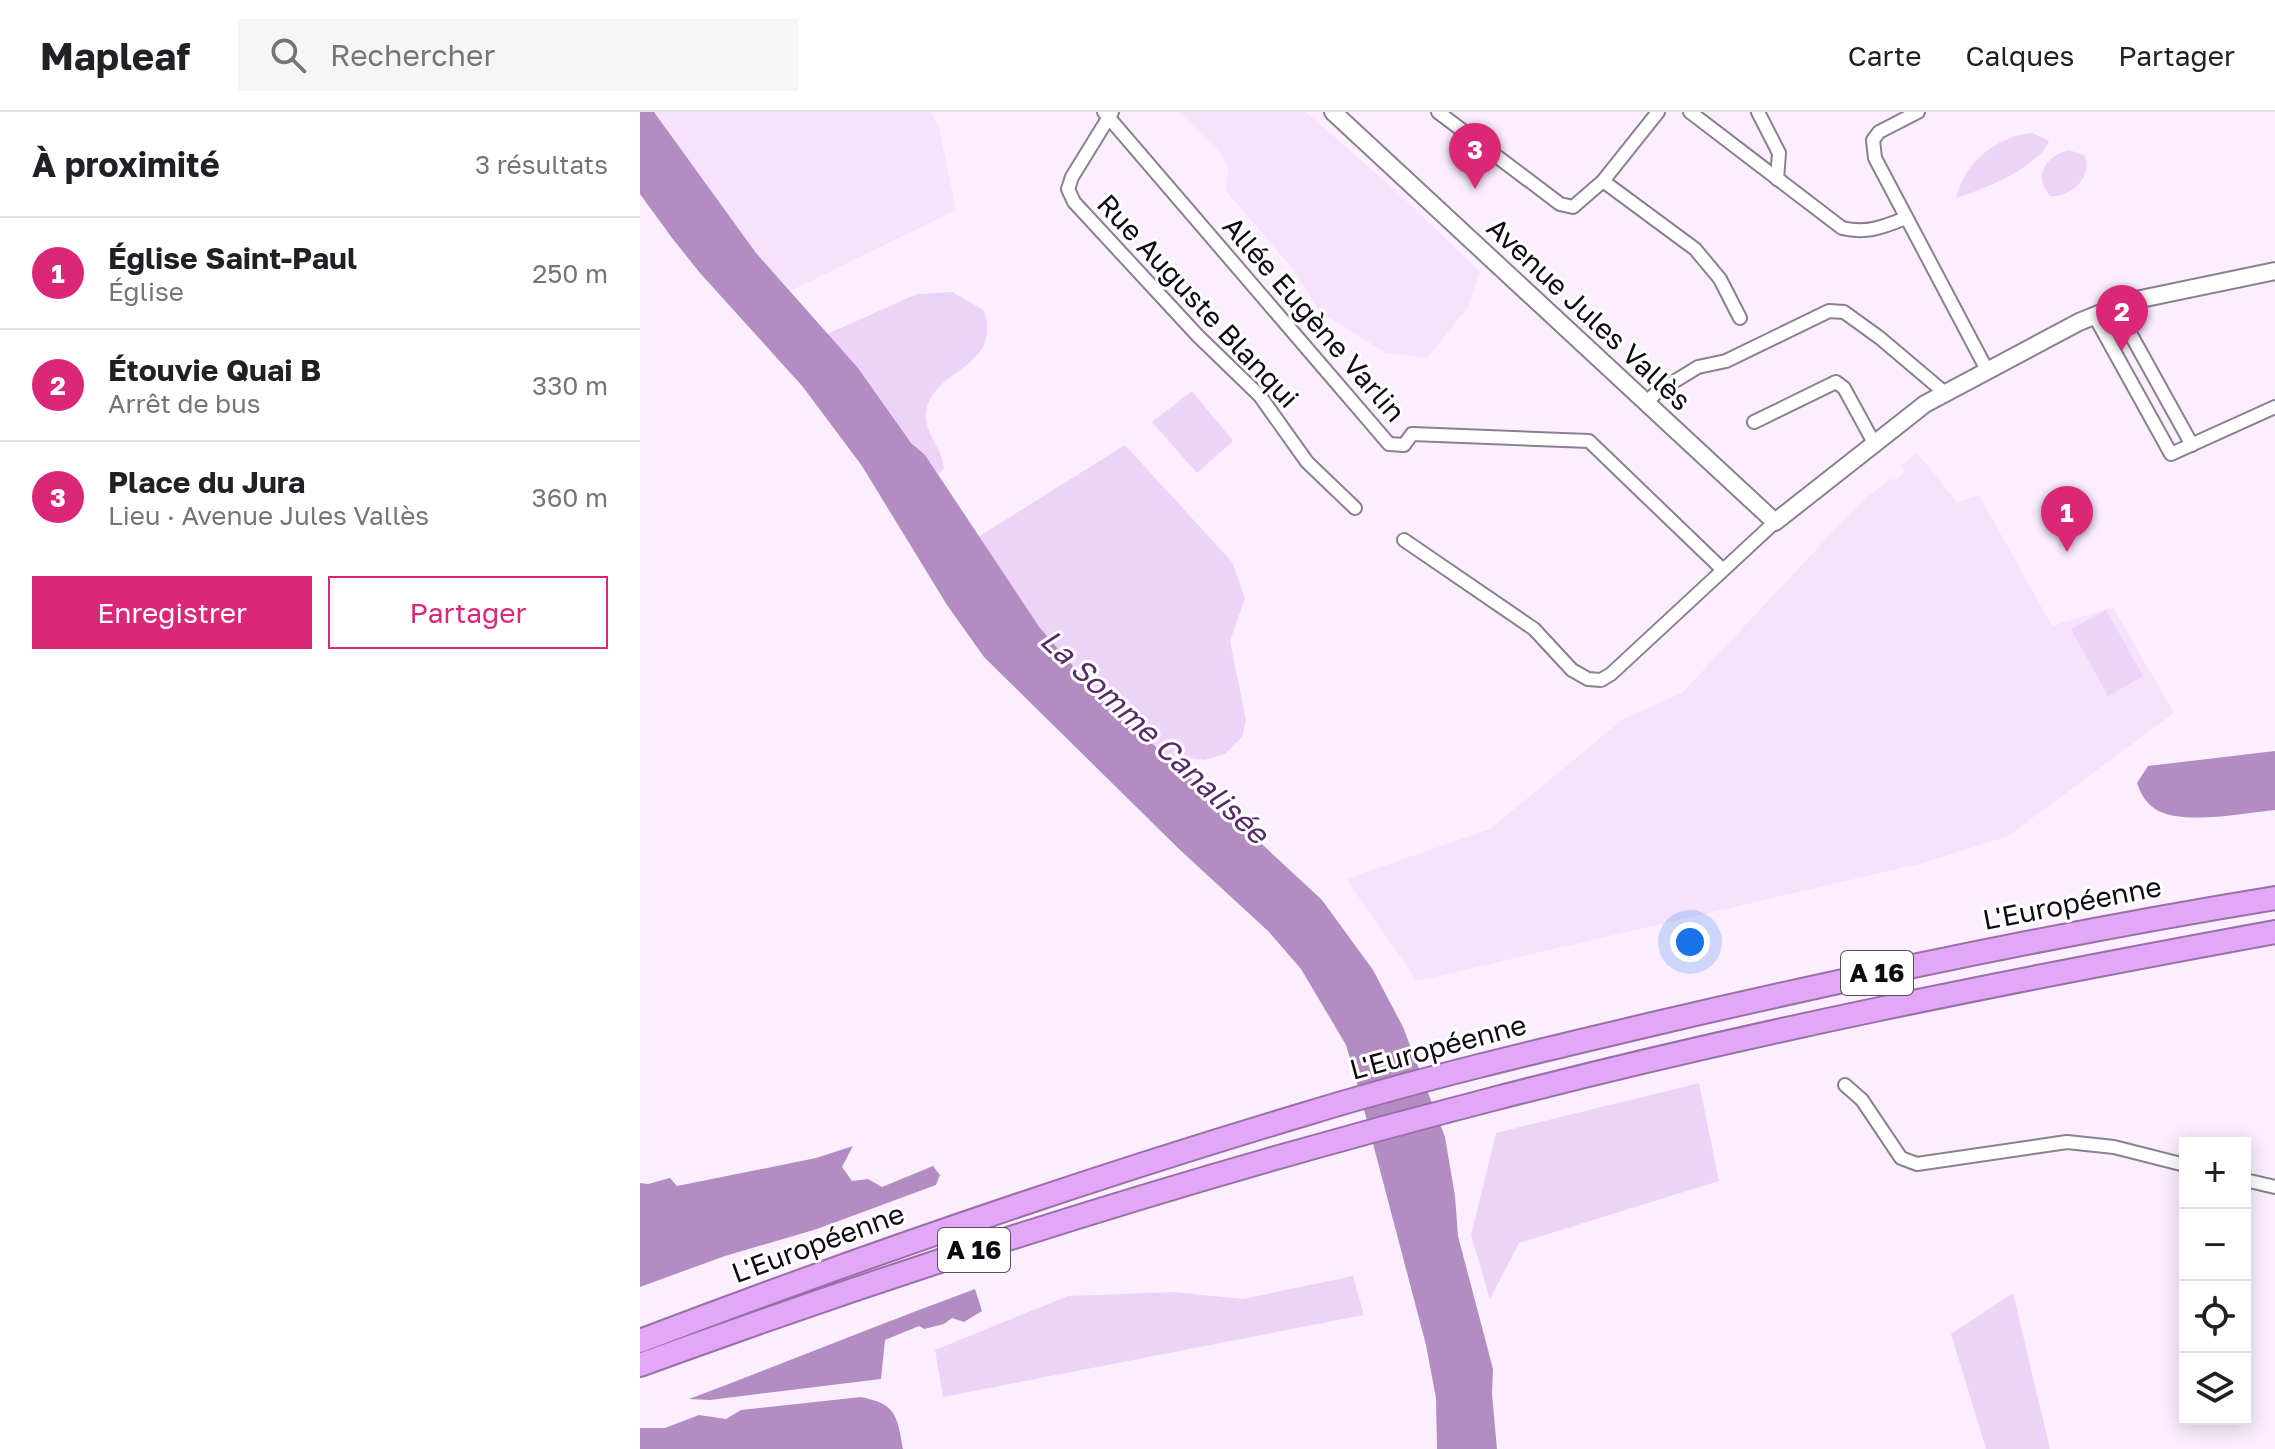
<!DOCTYPE html>
<html lang="fr">
<head>
<meta charset="utf-8">
<style>
	body { margin:0; font-family:"Golos Text",sans-serif; background:#f6f6f6; color:#202124 }
	.controls { position:absolute; right:24px; bottom:24px; display:grid; overflow:hidden; border-radius:0px; box-shadow:0 4px 20px #0003 }
	.controls button { width:72px; height:72px; display:grid; place-items:center; padding:0; border:0; border-bottom:2px solid #e0e0e0; background:#fff; color:#202124; font:40px sans-serif }
	.you { position:absolute; left:1050px; top:830px; width:28px; height:28px; margin:-20px; border:6px solid #fff; border-radius:50%; background:#1a73e8; box-shadow:0 0 0 12px #1a73e833 }
	.badge { display:grid; place-items:center; width:52px; height:52px; border-radius:50%; background:#db2777; color:#fff; font-size:26px; font-weight:700 }
	.pin { position:absolute; translate:-50% -66px; filter:drop-shadow(0 2px 4px #0008) }
	.pin::after { content:''; position:absolute; top:42px; width:28px; height:24px; background:inherit; clip-path:polygon(0 0,100% 0,50% 100%) }
	.list { margin:0; padding:0; list-style:none }
	h2 { display:flex; justify-content:space-between; align-items:center; height:104px; margin:0; padding:0 32px; font-size:34px }
	h2 small { font-size:26px; font-weight:400; color:#757577 }
	.list li { display:grid; grid-template-columns:52px 1fr auto; gap:24px; align-items:center; box-sizing:border-box; height:112px; padding:0 32px; border-top:2px solid #e0e0e0 }
	.list b { display:block; font-size:30px; white-space:nowrap }
	.list p { margin:0; font-size:26px; white-space:nowrap; color:#757577 }
	.list em { font-size:26px; font-style:normal; color:#757577 }
	.actions { display:flex; gap:16px; padding:24px 32px }
	.actions a { flex:1; padding:18px 0; border:2px solid #db2777; border-radius:0px; text-align:center; font-size:28px; color:#db2777 }
	.actions .main { background:#db2777; color:#fff }
	.icon { flex:none; width:44px; height:44px; fill:none; stroke:currentColor; stroke-width:2; stroke-linecap:round; stroke-linejoin:round }
	.map { position:relative; flex:none; width:1635px; height:1337px; overflow:hidden }
	header { display:flex; align-items:center; gap:48px; box-sizing:border-box; height:112px; padding:0 40px; background:#fff; border-bottom:2px solid #e0e0e0 }
	header strong { font-size:38px }
	nav { display:flex; gap:44px; margin-inline-start:auto; font-size:28px }
	.search { width:560px; height:72px; background:#f6f6f6; display:flex; align-items:center; gap:20px; box-sizing:border-box; padding:0 28px; border-radius:0px; color:#757577; font-size:30px }
	main { display:flex }
	aside { flex:1; background:#fff }
	.map>svg:first-child { display:block }
</style>
</head>
<body>
<header>
<strong>Mapleaf</strong>
<div class="search"><svg class="icon" aria-label="search" viewBox="0 0 24 24"><circle cx="10" cy="10" r="6"/><path d="M15 15l6 6"/></svg>Rechercher</div>
<nav><a>Carte</a><a>Calques</a><a>Partager</a></nav>
</header>
<main>
<aside>
<h2>À proximité<small>3 résultats</small></h2>
<ul class="list">
<li><span class="badge">1</span><div><b>Église Saint-Paul</b><p>Église</p></div><em>250 m</em></li>
<li><span class="badge">2</span><div><b>Étouvie Quai B</b><p>Arrêt de bus</p></div><em>330 m</em></li>
<li><span class="badge">3</span><div><b>Place du Jura</b><p>Lieu · Avenue Jules Vallès</p></div><em>360 m</em></li>
</ul>
<div class="actions"><a class="main">Enregistrer</a><a>Partager</a></div>
</aside>
<div class="map">
<svg width="1635" height="1337" viewBox="0 0 1635 1337">
	<rect width="100%" height="100%" fill="#fbefff"/>
	<g fill="#f5e2fc">
		<path d="M 15,0 L 291,0 L 299,16 L 316,98 L 150,179 L 115,141 Z"/>
		<path d="M 541,0 L 666,0 L 757,80 L 840,160 L 828,195 L 787,246 L 746,241 L 680,200 L 653,157 L 586,79 L 588,56 L 579,38 Z"/>
		<path d="M 1277,341 L 1317,390 L 1339,383 L 1412,514 L 1473,495 L 1534,601 L 1368,724 L 1283,751 L 777,869 L 706,767 L 850,717 L 983,607 L 1042,581 L 1184,429 L 1226,386 L 1251,366 L 1254,369 L 1265,360 L 1261,354 Z"/>
	</g>
	<g fill="#eed3f8">
		<path d="M 1393,21 L 1409,29 C 1399,55 1342,78 1316,86 C 1325,50 1356,24 1393,21 Z"/>
		<path d="M 1429,38 L 1444,43 C 1455,64 1430,86 1410,84 C 1392,63 1406,44 1429,38 Z"/>
		<path d="M 312,180 L 344,198 C 361,255 304,253 288,292 C 278,316 303,334 304,357 L 298,362 C 289,349 278,340 269,328 C 241,292 217,256 187,222 L 277,182 Z"/>
		<path d="M 552,279 L 593,329 L 557,361 L 512,310 Z"/>
		<path d="M 485,333 L 592,450 L 605,486 L 590,529 L 606,608 L 602,625 L 585,642 L 564,648 L 526,643 L 474,601 L 400,516 L 338,425 Z"/>
		<path d="M 1466,498 L 1503,564 L 1468,584 L 1431,517 Z"/>
		<path d="M 1059,971 L 1079,1069 L 879,1131 L 850,1187 L 831,1123 L 856,1021 Z"/>
		<path d="M 713,1164 L 724,1203 L 303,1285 L 295,1238 L 428,1184 L 533,1180 L 603,1187 Z"/>
		<path d="M 1373,1181 L 1410,1337 L 1346,1337 L 1311,1222 Z"/>
	</g>
	<g fill="#b38dc1">
		<path d="M 0,0 L 14,0 L 116,141 L 218,256 L 271,331 L 285,343 L 400,516 L 474,601 L 526,643 L 682,788 L 733,858 L 763,915 L 805,1025 L 815,1084 L 818,1124 L 853,1257 L 852,1282 L 857,1337 L 797,1337 L 796,1286 L 786,1233 L 716,967 L 706,933 L 661,857 L 628,819 L 539,737 L 344,545 L 307,493 L 222,354 L 163,275 L 60,161 L 32,126 L 0,82 Z"/>
		<path d="M 1635,639 L 1635,698 C 1604,701 1541,714 1515,697 C 1505,690 1501,682 1497,671 L 1508,654 Z"/>
		<path d="M 213,1034 L 202,1055 L 212,1069 L 228,1067 L 242,1075 L 293,1054 L 300,1063 L 296,1073 L 177,1117 L 85,1144 L 0,1175 L 0,1071 L 8,1072 L 30,1066 L 37,1074 L 176,1046 Z"/>
		<path d="M 335,1177 L 342,1199 L 324,1210 L 312,1206 L 304,1212 L 284,1217 L 279,1214 L 245,1228 L 241,1267 L 70,1288 L 49,1287 C 145,1251 239,1212 335,1177 Z"/>
		<path d="M 221,1285 C 257,1292 257,1304 263,1337 L 0,1337 L 0,1316 L 25,1316 L 59,1303 L 86,1307 L 101,1298 Z"/>
	</g>
	<g fill="none" stroke-linecap="round" stroke-linejoin="round">
		<g stroke="#8b7f90" stroke-width="16">
			<g id="street">
				<path d="M 464,0 L 749,332 L 764,333 L 772,322 L 949,329 L 1082,457"/>
				<path d="M 472,0 L 432,65 L 428,77 L 434,90 L 558,224 L 620,284 L 667,350 L 715,396"/>
				<path d="M 798,0 L 920,92 L 933,95 L 963,69 L 1018,0"/>
				<path d="M 1050,0 L 1202,116 C 1227,122 1243,115 1266,106"/>
				<path d="M 1118,0 L 1139,41 L 1137,67"/>
				<path d="M 1278,0 L 1239,20 L 1233,28 L 1235,46 L 1347,258"/>
				<path d="M 963,69 L 1055,137 L 1080,167 L 1100,206"/>
				<path d="M 1475,194 L 1552,333"/>
				<path d="M 1454,203 L 1531,342 L 1635,295"/>
				<path d="M 1006,291 L 1017,280 L 1058,255 L 1086,249 L 1189,199 L 1204,200 L 1240,226 L 1305,281"/>
				<path d="M 1114,310 L 1196,270 L 1204,276 L 1234,331"/>
				<path d="M 764,428 L 894,517 L 932,558 L 948,567 L 961,568 L 971,562 L 1135,410"/>
				<path d="M 1205,973 L 1222,988 L 1261,1046 L 1277,1052 L 1427,1030 L 1474,1035 L 1545,1053"/>
				<path d="M 1605,1068 L 1635,1075"/>
			</g>
		</g>
		<g stroke="#8b7f90" stroke-width="20">
			<path id="secondary" d="M 693,0 L 1135,410 L 1285,292 L 1439,210 L 1491,189 L 1635,159"/>
		</g>
		<g stroke="#9870a6" stroke-width="26">
			<g id="highway">
				<path d="M 0,1229 C 218,1146 438,1070 662,1003 C 779,967 898,939 1017,911 C 1222,863 1427,820 1635,786"/>
				<path d="M 0,1253 C 279,1151 565,1061 853,987 C 1111,920 1373,868 1635,820"/>
			</g>
		</g>
		<use href="#street" stroke="#fff" stroke-width="12"/>
		<use href="#secondary" stroke="#fff" stroke-width="16"/>
		<use href="#highway" stroke="#e2a7f7" stroke-width="22"/>
	</g>
	<g text-anchor="middle" stroke-width="6" stroke-linejoin="round" paint-order="stroke">
		<g fill="#fff" stroke="#575458" stroke-width="2">
			<rect x="1201" y="839" width="72" height="44" rx="6"/>
			<rect x="298" y="1116" width="72" height="44" rx="6"/>
		</g>
		<g font-size="26" font-weight="bold" fill="#0f0a11">
			<text x="1237" y="870">A 16</text>
			<text x="334" y="1147">A 16</text>
		</g>
		<g font-size="28" fill="#0f0a11" stroke="#fff">
			<text transform="translate(558 189) rotate(47)" y="10">Rue Auguste Blanqui</text>
			<text transform="translate(949 202) rotate(43)" y="10">Avenue Jules Vallès</text>
			<text transform="translate(674 207) rotate(49)" y="10">Allée Eugène Varlin</text>
			<text transform="translate(1432 791) rotate(-11)" y="10">L'Européenne</text>
			<text transform="translate(798 935) rotate(-15)" y="10">L'Européenne</text>
			<text transform="translate(178 1131) rotate(-20)" y="10">L'Européenne</text>
		</g>
		<g font-size="30" font-style="italic" fill="#592a69" stroke="#fff">
			<text transform="translate(514 625) rotate(43)" y="10">La Somme Canalisée</text>
		</g>
	</g>
</svg>
<div class="controls">
<button>+</button>
<button>−</button>
<button><svg class="icon" aria-label="locate" viewBox="0 0 24 24"><circle cx="12" cy="12" r="6"/><path d="M12 2v4M12 18v4M2 12h4M18 12h4"/></svg></button>
<button><svg class="icon" aria-label="layers" viewBox="0 0 24 24"><path d="M12 4l9 5-9 5-9-5zM3 14l9 5 9-5"/></svg></button>
</div>
<div class="you"></div>
<div class="pin badge" style="left:1427px;top:440px">1</div>
<div class="pin badge" style="left:1482px;top:239px">2</div>
<div class="pin badge" style="left:835px;top:77px">3</div>
</div>
</main>
</body>
</html>
